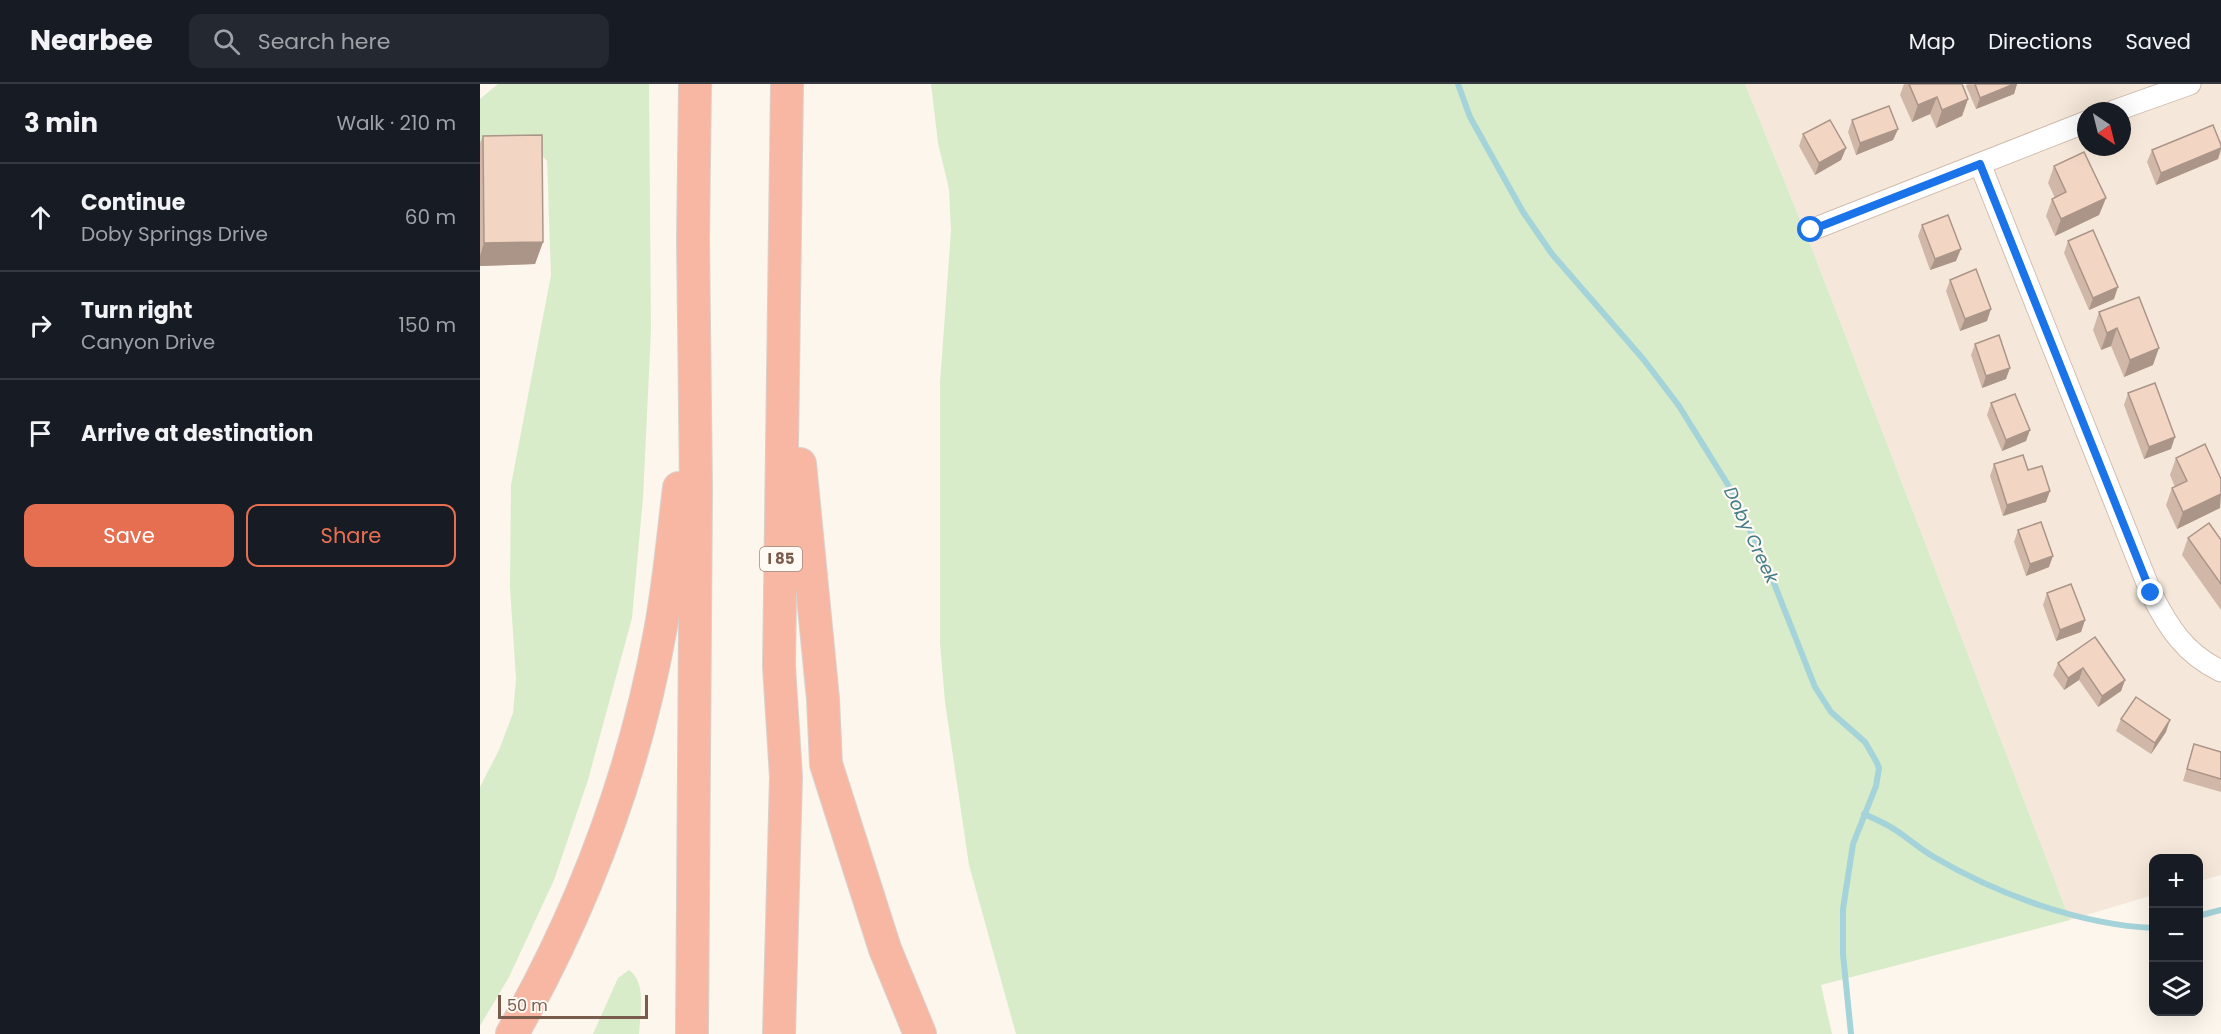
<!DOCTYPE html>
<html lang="en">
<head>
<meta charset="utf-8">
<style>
	body { margin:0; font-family:Poppins,sans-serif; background:#242831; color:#f1f3f6 }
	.controls { position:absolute; right:18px; bottom:18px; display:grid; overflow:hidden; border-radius:12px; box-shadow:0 6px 24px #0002 }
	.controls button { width:54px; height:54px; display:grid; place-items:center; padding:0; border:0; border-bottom:2px solid #363941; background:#171b24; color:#f1f3f6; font:30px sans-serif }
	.compass { position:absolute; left:1597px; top:18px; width:54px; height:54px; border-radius:50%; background:#171b24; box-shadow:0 6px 24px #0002; rotate:145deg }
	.scale { position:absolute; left:18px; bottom:15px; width:150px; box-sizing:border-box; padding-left:6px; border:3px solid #7a5c4d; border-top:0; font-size:16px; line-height:21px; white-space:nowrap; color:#7a5c4d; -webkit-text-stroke:4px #fffaf3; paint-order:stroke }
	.stop { position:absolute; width:18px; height:18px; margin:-14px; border:4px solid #1a73e8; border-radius:50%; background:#fff }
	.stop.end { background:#1a73e8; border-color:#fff; box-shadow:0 2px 6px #0008 }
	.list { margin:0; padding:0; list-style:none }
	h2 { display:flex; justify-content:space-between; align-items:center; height:78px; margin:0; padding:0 24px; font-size:26px }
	h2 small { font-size:20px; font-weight:400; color:#9ea1a6 }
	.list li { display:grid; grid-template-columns:39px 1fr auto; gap:18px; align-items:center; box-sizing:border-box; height:108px; padding:0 24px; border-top:2px solid #363941 }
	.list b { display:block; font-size:22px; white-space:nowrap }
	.list p { margin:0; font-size:20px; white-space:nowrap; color:#9ea1a6 }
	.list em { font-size:20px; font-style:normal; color:#9ea1a6 }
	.actions { display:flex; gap:12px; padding:18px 24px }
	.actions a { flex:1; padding:14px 0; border:2px solid #e76f51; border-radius:12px; text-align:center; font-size:21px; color:#e76f51 }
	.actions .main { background:#e76f51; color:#fff }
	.icon { flex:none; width:33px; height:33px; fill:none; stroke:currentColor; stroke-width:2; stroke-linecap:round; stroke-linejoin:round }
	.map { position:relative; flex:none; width:1741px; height:950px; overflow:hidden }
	header { display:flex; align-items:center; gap:36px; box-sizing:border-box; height:84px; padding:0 30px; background:#171b24; border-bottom:2px solid #363941 }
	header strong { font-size:28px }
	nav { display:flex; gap:33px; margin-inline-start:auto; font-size:21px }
	.search { width:420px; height:54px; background:#242831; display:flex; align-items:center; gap:15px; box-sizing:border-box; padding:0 21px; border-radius:12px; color:#9ea1a6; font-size:22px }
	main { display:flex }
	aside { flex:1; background:#171b24 }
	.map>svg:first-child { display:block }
</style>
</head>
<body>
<header>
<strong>Nearbee</strong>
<div class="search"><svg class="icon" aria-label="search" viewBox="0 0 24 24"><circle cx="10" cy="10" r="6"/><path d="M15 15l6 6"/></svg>Search here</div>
<nav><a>Map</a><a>Directions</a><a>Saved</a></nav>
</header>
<main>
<aside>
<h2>3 min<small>Walk · 210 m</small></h2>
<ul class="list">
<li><svg class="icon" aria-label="ahead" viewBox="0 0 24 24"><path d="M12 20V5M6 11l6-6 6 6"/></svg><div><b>Continue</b><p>Doby Springs Drive</p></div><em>60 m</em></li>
<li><svg class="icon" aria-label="right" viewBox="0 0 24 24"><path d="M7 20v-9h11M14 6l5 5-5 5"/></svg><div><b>Turn right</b><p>Canyon Drive</p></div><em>150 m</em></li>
<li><svg class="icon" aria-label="arrive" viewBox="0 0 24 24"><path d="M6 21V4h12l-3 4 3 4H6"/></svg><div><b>Arrive at destination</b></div></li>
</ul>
<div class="actions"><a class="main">Save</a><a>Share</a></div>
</aside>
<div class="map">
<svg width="1741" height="950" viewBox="0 0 1741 950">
	<rect width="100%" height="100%" fill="#fdf6ec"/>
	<path fill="#f5e8da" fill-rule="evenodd" d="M 1265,0 L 1741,0 L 1741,791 L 1719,797 L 1718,774 L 1674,774 L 1673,811 L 1590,836 L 1336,175 ZM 1606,27 L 1642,27 L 1642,63 L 1606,63 Z"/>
	<g fill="#d8ecc9">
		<path d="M 18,0 L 169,0 L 171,246 L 163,414 L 152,534 L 108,696 L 74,796 L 29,893 L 0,942 L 0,703 L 19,666 L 33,629 L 36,595 L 30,503 L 31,401 L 71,191 L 67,77 C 53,57 21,72 0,67 L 0,15 Z"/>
		<path d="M 451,0 L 1265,0 L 1336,175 L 1590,836 L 1341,901 L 1352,950 L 536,950 L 489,781 L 465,618 L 460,559 L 460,299 L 471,147 L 469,105 L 458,59 Z"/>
		<path d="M 149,886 C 167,899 160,929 159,950 L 113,950 L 138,894 Z"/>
	</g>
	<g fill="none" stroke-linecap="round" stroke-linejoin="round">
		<g stroke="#a5d3da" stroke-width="6">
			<path d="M 978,0 L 990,33 L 1043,128 L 1072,170 L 1164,276 L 1199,322 L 1250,404 L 1288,484 L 1335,603 L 1351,628 L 1385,658 L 1396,677 L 1399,684 L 1396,702 L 1373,760 L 1363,825 L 1363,870 L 1371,950"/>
			<path d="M 1384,730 C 1395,735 1407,740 1417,747 C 1429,755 1441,766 1454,773 C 1517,810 1600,841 1674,844"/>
			<path d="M 1718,832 L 1741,826"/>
		</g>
		<g stroke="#d1beb0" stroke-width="23">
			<g id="minor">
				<path d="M 1634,27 L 1710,0"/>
				<path d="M 1500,80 L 1671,509 C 1688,543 1705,570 1741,587"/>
				<path d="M 1331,146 L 1606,38"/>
			</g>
		</g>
		<g stroke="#dad1cd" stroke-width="34">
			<g id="highway">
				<path d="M 320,380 L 343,615 L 346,680 L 405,865 L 440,950"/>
				<path d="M 32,950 C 103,825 154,690 180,548 C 189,500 193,452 199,404"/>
				<path d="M 212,950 L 216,405 L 213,156 L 215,0"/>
				<path d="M 299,950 L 306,693 L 299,582 L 307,0"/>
			</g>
		</g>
		<use href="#minor" stroke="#fff" stroke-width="21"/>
		<use href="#highway" stroke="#f7b7a3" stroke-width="32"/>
	</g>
	<g fill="#d1b7a8">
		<path d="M 1424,0 L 1482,0 L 1488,15 L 1482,32 L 1456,44 L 1450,30 L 1432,38 L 1420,11 Z"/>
		<path d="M 1487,0 L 1537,0 L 1534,10 L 1496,25 L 1486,2 Z"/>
		<path d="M 1372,36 L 1418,45 L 1413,56 L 1376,71 L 1368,48 Z"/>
		<path d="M 1323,50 L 1366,64 L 1361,76 L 1335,91 L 1319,62 Z"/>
		<path d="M 3,52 L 63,158 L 55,180 L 0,182 L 0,59 Z"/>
		<path d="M 1741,61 L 1741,67 L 1738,75 L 1676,101 L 1667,78 L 1672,66 Z"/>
		<path d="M 1574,82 L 1626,114 L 1619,131 L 1575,152 L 1566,132 L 1572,115 L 1575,114 L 1568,99 Z"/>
		<path d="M 1442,141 L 1476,177 L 1450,186 L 1438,152 Z"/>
		<path d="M 1588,157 L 1634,215 L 1609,226 L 1584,169 Z"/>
		<path d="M 1470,196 L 1507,237 L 1480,247 L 1466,207 Z"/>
		<path d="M 1659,213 L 1673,281 L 1644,293 L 1631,262 L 1621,266 L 1613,246 L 1619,228 Z"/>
		<path d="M 1495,260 L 1526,295 L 1502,304 L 1491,271 Z"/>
		<path d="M 1648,309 L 1691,365 L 1664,375 L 1644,321 Z"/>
		<path d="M 1511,319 L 1546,357 L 1522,367 L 1507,331 Z"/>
		<path d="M 1696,374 L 1741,395 L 1740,424 L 1697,445 L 1686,421 L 1692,404 L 1695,403 L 1690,391 Z"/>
		<path d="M 1514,380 L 1548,386 L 1566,418 L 1523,432 L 1510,392 Z"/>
		<path d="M 1538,446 L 1569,483 L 1546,492 L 1534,458 Z"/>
		<path d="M 1708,454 L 1741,456 L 1741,526 L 1702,471 Z"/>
		<path d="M 1567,509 L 1605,536 L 1601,548 L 1576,557 L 1563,521 Z"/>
		<path d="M 1615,553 L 1645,596 L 1641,607 L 1618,623 L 1599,596 L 1584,606 L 1573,591 L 1578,579 Z"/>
		<path d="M 1641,635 L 1686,648 L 1671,670 L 1636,647 Z"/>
		<path d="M 1714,660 L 1741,668 L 1741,708 L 1703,697 Z"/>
	</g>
	<g fill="#aa9588">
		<path d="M 1534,0 L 1537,0 L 1534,10 L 1496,25 L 1500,14 Z"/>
		<path d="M 1457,13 L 1450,30 L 1432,38 L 1438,21 Z"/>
		<path d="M 1488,15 L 1482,32 L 1456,44 L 1462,26 Z"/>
		<path d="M 1418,45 L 1413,56 L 1376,71 L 1380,59 Z"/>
		<path d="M 1366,64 L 1361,76 L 1335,91 L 1339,79 Z"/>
		<path d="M 1741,64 L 1738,75 L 1676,101 L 1681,89 Z"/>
		<path d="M 1626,114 L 1619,131 L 1575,152 L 1581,135 Z"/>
		<path d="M 63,158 L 55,180 L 0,182 L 0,172 L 4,159 Z"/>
		<path d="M 1481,165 L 1476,177 L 1450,186 L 1455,175 Z"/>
		<path d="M 1638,203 L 1634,215 L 1609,226 L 1613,214 Z"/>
		<path d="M 1511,225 L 1507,237 L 1480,247 L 1485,235 Z"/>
		<path d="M 1637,244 L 1631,262 L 1621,266 L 1627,249 Z"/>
		<path d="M 1679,264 L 1673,281 L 1644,293 L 1650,276 Z"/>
		<path d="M 1530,284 L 1526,295 L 1502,304 L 1506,292 Z"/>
		<path d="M 1550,346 L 1546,357 L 1522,367 L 1526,356 Z"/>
		<path d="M 1695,353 L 1691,365 L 1664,375 L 1669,363 Z"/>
		<path d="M 1570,407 L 1566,418 L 1523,432 L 1527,421 Z"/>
		<path d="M 1741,410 L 1740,424 L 1697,445 L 1703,428 Z"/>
		<path d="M 1573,472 L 1569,483 L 1546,492 L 1550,480 Z"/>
		<path d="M 1605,536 L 1601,548 L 1576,557 L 1580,546 Z"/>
		<path d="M 1603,584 L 1599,596 L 1584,606 L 1588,594 Z"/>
		<path d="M 1645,596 L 1641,607 L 1618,623 L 1622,612 Z"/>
		<path d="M 1690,636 L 1686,648 L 1671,670 L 1675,659 Z"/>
	</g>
	<g fill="#f3d5c3" stroke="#aa9588" stroke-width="1.5">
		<path d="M 1429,0 L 1482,0 L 1488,15 L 1462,26 L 1457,13 L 1438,21 Z"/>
		<path d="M 1495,0 L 1534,0 L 1500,14 Z"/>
		<path d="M 1409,22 L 1418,45 L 1380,59 L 1372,36 Z"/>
		<path d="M 1350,36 L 1366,64 L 1339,79 L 1323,50 Z"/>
		<path d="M 1733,41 L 1741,61 L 1741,64 L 1681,89 L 1672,66 Z"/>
		<path d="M 62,51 L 63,158 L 4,159 L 3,52 Z"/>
		<path d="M 1604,68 L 1626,114 L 1581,135 L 1572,115 L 1586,108 L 1574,82 Z"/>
		<path d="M 1468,131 L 1481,165 L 1455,175 L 1442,141 Z"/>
		<path d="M 1613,146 L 1638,203 L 1613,214 L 1588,157 Z"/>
		<path d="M 1496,185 L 1511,225 L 1485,235 L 1470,196 Z"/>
		<path d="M 1659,213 L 1679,264 L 1650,276 L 1637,244 L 1627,249 L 1619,228 Z"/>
		<path d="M 1519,251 L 1530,284 L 1506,292 L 1495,260 Z"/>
		<path d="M 1675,299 L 1695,353 L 1669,363 L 1648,309 Z"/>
		<path d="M 1535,310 L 1550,346 L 1526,356 L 1511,319 Z"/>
		<path d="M 1725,360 L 1741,395 L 1741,410 L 1703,428 L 1692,404 L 1707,397 L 1696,374 Z"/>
		<path d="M 1543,371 L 1548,386 L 1562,382 L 1570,407 L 1527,421 L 1514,380 Z"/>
		<path d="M 1561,438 L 1573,472 L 1550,480 L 1538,446 Z"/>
		<path d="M 1729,439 L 1741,456 L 1741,500 L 1708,454 Z"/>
		<path d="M 1591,500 L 1605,536 L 1580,546 L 1567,509 Z"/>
		<path d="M 1615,553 L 1645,596 L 1622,612 L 1603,584 L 1588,594 L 1578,579 Z"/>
		<path d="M 1656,613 L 1690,636 L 1675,659 L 1641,635 Z"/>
		<path d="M 1714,660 L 1741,668 L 1741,695 L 1707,685 Z"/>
	</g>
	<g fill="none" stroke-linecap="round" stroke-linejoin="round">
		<path stroke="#1a73e8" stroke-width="8" d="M 1331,146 L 1500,80 L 1671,509"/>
	</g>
	<g text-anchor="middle" stroke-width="4.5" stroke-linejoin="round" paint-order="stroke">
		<rect fill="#fffaf3" stroke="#a28b7f" stroke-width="1.5" x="280" y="463" width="42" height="24" rx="4.5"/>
		<g font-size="15" font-weight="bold" fill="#7a5c4d">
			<text x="301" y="480">I 85</text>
		</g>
		<g font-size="18" font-style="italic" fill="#437c86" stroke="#fffaf3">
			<text transform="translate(1271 451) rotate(65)" y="6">Doby Creek</text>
		</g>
	</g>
</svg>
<div class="controls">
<button>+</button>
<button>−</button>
<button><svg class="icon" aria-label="layers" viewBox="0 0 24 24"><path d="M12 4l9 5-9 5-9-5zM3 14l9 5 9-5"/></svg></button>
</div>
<svg class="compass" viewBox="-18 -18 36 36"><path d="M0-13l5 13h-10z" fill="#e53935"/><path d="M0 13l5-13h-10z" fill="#9ea1a6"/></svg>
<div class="scale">50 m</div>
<div class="stop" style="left:1331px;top:146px"></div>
<div class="stop end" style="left:1671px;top:509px"></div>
</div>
</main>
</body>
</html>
